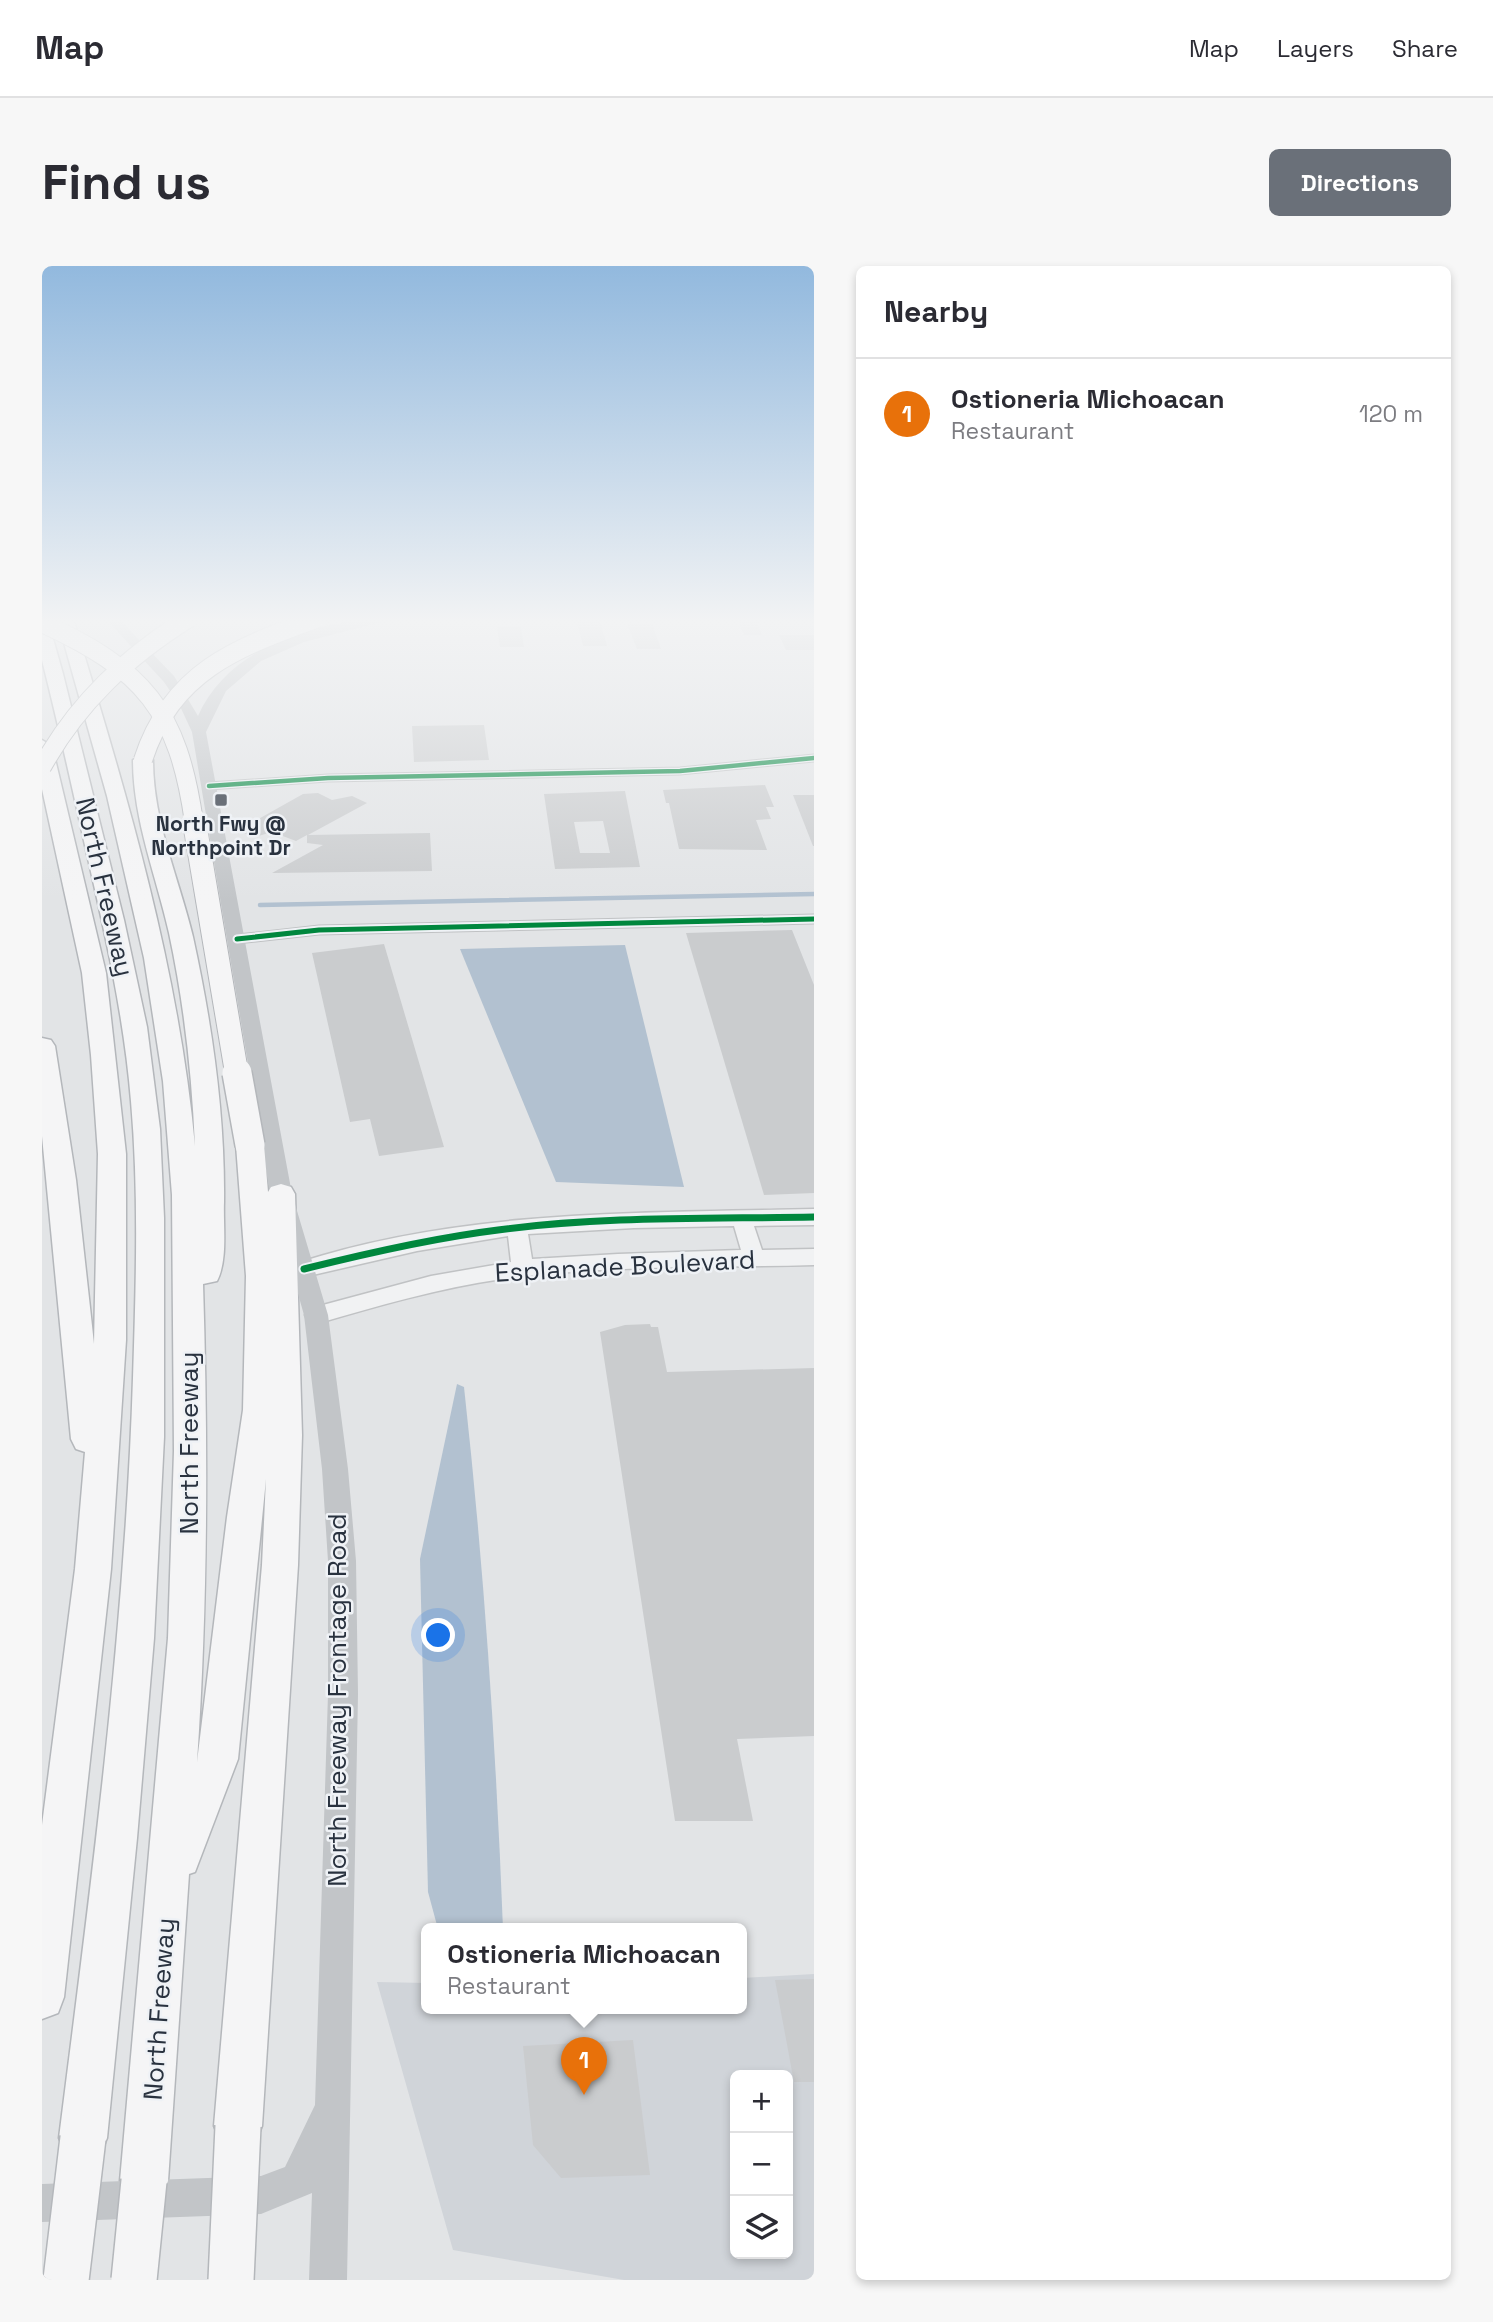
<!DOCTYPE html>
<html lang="en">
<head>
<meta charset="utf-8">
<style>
	body { margin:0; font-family:"Space Grotesk",sans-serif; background:#f7f7f7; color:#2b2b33 }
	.controls { position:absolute; right:21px; bottom:21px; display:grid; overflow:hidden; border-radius:10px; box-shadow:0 4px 10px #0003 }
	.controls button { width:63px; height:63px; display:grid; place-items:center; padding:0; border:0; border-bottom:2px solid #e1e1e2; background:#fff; color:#2b2b33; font:35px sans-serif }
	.you { position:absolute; left:397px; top:1370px; width:24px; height:24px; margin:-18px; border:5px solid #fff; border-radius:50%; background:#1a73e8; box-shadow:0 0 0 10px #1a73e833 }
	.badge { display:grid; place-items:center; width:46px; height:46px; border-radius:50%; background:#6a7079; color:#fff; font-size:23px; font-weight:700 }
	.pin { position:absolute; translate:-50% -58px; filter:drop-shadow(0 2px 4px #0008) }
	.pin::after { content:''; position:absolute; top:37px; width:24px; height:21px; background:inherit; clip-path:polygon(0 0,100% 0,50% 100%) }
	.popup { position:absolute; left:379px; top:1657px; width:326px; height:91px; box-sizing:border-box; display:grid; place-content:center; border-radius:10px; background:#fff; filter:drop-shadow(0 2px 5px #0005); font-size:23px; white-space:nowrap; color:#7c7c81 }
	.popup b { font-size:26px; color:#2b2b33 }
	.popup::after { content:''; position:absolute; left:50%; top:100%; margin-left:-14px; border:14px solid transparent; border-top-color:#fff }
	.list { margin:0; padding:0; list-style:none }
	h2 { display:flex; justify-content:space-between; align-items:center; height:91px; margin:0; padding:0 28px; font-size:30px }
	h2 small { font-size:23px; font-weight:400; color:#7c7c81 }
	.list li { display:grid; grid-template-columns:46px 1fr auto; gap:21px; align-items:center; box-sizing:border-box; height:112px; padding:0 28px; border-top:2px solid #e1e1e2 }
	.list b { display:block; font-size:26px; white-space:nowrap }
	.list p { margin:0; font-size:23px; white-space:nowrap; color:#7c7c81 }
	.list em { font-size:23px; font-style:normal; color:#7c7c81 }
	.icon { flex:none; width:38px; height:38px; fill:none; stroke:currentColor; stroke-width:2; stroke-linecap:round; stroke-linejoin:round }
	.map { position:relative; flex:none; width:772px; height:2014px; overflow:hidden; border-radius:10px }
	header { display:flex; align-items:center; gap:42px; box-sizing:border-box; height:98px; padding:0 35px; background:#fff; border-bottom:2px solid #e1e1e2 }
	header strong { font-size:33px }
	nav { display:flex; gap:38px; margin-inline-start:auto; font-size:24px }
	.intro { display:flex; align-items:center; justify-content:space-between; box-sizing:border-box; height:168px; padding:0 42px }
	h1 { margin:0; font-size:49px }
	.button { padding:18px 32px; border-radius:10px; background:#6a7079; color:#fff; font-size:24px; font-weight:700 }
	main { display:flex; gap:42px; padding:0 42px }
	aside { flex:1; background:#fff; border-radius:10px; box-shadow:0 4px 10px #0003 }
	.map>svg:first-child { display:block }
</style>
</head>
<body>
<header>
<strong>Map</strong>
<nav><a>Map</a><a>Layers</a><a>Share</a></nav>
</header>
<div class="intro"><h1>Find us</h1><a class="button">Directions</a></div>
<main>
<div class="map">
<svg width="772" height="2014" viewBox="0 0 772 2014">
	<rect width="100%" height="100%" fill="#e2e4e6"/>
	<path fill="#d0d4d9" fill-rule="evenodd" d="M 772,1708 L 772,2014 L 582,2014 L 411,1984 L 335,1716 L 384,1717 L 384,1743 L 700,1743 L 700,1712 ZM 693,1809 L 746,1809 L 746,1988 L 693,1988 Z"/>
	<g fill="#b2c1d0">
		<path d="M 583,679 L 642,921 L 514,916 L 418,683 Z"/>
		<path d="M 415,1118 L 422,1121 C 442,1301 454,1482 461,1663 L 396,1663 L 386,1626 L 378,1293 Z"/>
	</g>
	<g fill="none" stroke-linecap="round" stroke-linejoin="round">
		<path stroke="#b2c1d0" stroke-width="4.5" d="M 218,639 L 772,628"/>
	</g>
	<g fill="#caccce" fill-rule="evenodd">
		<path d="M 695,352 L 713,352 L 720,369 L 702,369 Z"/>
		<path d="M 558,355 L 565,380 L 541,380 L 535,356 Z"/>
		<path d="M 610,357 L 619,383 L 595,383 L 585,358 Z"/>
		<path d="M 455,361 L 479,361 L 482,381 L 458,381 Z"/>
		<path d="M 737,369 L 772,369 L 772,384 L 744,384 Z"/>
		<path d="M 442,459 L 447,494 L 372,496 L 370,460 Z"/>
		<path d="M 723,519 L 732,541 L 724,541 L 729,553 L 714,554 L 725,584 L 637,583 L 627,537 L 624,537 L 621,524 Z"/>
		<path d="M 583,525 L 598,601 L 513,603 L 502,528 ZM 561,555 L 568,587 L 538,587 L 532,556 Z"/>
		<path d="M 276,527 L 290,534 L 310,530 L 325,537 L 266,569 L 388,567 L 390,605 L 230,607 L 281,579 L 265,577 L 265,569 L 254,575 L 230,566 L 213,571 L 195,565 L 261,528 Z"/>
		<path d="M 751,529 L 772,529 L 772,580 L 771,580 Z"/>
		<path d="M 750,664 L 772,719 L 772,927 L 722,929 L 644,667 Z"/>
		<path d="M 342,678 L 402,881 L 337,890 L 328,853 L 308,856 L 270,687 Z"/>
		<path d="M 608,1058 L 609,1061 L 616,1061 L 625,1106 L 772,1102 L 772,1470 L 695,1473 L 711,1555 L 633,1555 L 558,1066 L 583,1059 Z"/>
		<path d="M 772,1713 L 772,1816 L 752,1816 L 733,1714 Z"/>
		<path d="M 591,1774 L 608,1909 L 519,1912 L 491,1879 L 481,1780 Z"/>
	</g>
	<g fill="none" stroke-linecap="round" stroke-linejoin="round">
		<g stroke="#c0c2c4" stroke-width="3">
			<g id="minor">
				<path d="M 772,489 L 772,495 L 638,508 L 286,515 L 167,523 L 162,520 L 167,517 L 286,509 L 638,502 Z"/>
				<path d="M 772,649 L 772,657 L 277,668 L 195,677 L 189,673 L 195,669 L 277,660 Z"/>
			</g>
		</g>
		<g stroke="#c0c2c4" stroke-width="3">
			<path id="tertiary" d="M 772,943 L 772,959 L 712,960 L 720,984 L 772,983 L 772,999 C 668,1002 563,999 460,1013 C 397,1022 335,1040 274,1058 L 266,1055 L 263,1049 L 266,1043 L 389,1010 L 469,996 L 466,970 L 375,985 L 262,1011 L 255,1009 L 252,1003 L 255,997 C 421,943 599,947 772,943 ZM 692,960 L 699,984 L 576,988 L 490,993 L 486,968 L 592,962 Z"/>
		</g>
		<g stroke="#b4b7bb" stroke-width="3">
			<g id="motorway">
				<path d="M 15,352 L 31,352 C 84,526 136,698 153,880 C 150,808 142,737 127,667 C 114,609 91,554 91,494 L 101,488 L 111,494 C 111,556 137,612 151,671 C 170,758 183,847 182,936 C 181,960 186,994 175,1015 L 161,1018 C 166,1179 166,1334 155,1496 L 185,1251 L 201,1144 L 204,1010 L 194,879 L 198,872 L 208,869 L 218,872 L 222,879 L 226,926 L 229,921 L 239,918 L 249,921 L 253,928 L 260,1169 L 256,1299 L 220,1860 L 213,1877 L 196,1884 L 179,1877 L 172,1860 L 220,1299 L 224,1213 L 196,1493 L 153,1606 L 147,1608 L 126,1915 L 119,1932 L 102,1939 L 85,1932 L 78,1915 L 126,1372 L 132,1185 L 130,929 L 121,815 L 102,692 L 65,530 Z"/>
				<path d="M 0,357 L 8,362 L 21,408 L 82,654 L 105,761 L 118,863 L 122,952 L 122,1171 L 112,1372 L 95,1572 L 65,1872 L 58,1889 L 41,1896 L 24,1889 L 17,1872 C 49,1619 83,1366 91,1112 C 94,1020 97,926 89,835 C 82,750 63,667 44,584 C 30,521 16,457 0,394 Z"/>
				<path d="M 0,474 L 10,480 L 64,707 L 84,888 L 84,1074 L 69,1303 L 22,1731 L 16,1747 L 0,1753 L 0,1559 L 33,1303 L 43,1186 L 34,1183 L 29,1173 L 0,870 L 0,772 L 9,774 L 13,780 L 34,914 L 52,1078 L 56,888 L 49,789 L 40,707 L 0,523 Z"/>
			</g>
		</g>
		<use href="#minor" fill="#f1f2f3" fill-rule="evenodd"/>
		<use href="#tertiary" fill="#f1f2f3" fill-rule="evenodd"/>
		<path fill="#c2c5c8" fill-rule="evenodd" d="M 63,352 L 76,352 L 132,410 L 156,450 C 188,377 283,352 355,352 L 262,376 L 219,395 L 184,425 L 164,466 L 250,928 L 286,1049 L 306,1203 L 314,1295 L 316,1428 L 305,2014 L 267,2014 L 270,1927 L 219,1948 L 0,1956 L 0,1918 L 219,1910 L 243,1901 L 273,1839 L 286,1428 L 286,1295 L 280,1203 L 262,1049 L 228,928 L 150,466 L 137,438 L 122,416 Z"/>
		<use href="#motorway" fill="#f5f5f6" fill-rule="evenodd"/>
		<g stroke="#b4b7bb" stroke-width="20" stroke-linecap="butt">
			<g id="motorway-bridge-far3">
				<path d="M 0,357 C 102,404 136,444 152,556"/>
				<path d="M 101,494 C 130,405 194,382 276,352"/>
				<path d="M 0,501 C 36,436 85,391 147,352"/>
			</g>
		</g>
		<g stroke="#b4b7bb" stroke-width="25" stroke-linecap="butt">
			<path id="motorway-bridge-far2" d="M 152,554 L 195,809"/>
		</g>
		<g stroke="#b4b7bb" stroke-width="32" stroke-linecap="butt">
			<path id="motorway-bridge-far1" d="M 195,807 L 208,879"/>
		</g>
		<g stroke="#b4b7bb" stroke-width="48" stroke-linecap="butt">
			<g id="motorway-bridge">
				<path d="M 24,2014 L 41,1872"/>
				<path d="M 92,2014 L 102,1915"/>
				<path d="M 189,2014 L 196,1860"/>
			</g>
		</g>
		<use href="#motorway-bridge-far3" stroke="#f5f5f6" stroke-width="18"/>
		<use href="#motorway-bridge-far2" stroke="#f5f5f6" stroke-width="23"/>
		<use href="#motorway-bridge-far1" stroke="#f5f5f6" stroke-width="29"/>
		<use href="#motorway-bridge" stroke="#f5f5f6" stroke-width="45"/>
		<g stroke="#eff2f6" stroke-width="7">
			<path id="cycleway-far2" d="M 167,520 L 286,512 L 638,505 L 772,492"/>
		</g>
		<g stroke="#eff2f6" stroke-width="9">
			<path id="cycleway-far1" d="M 195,673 L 277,664 L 772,653"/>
		</g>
		<g stroke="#eff2f6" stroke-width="11">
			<path id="cycleway" d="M 262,1003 C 326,987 391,972 456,964 C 561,950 667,953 772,951"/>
		</g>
		<use href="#cycleway-far2" stroke="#00873e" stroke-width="4.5"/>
		<use href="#cycleway-far1" stroke="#00873e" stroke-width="5"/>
		<use href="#cycleway" stroke="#00873e" stroke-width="7"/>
	</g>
	<linearGradient id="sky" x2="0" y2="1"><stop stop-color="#92b9de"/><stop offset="0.56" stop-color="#f2f3f4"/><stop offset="1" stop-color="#f2f3f4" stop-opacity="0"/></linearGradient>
	<rect width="772" height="634" fill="url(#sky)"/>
	<rect fill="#6a7079" stroke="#eff2f6" stroke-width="2.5" x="172" y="527" width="14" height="14" rx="3.5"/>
	<g text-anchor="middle" stroke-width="5" stroke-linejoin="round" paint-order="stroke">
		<g font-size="21" font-weight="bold" fill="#29323f" stroke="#eff2f6">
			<text x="179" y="565">North Fwy @<tspan x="179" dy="24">Northpoint Dr</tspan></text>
		</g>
		<g font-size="26" fill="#29323f" stroke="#eff2f6">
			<text transform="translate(63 621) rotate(77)" y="9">North Freeway</text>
			<text transform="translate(583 1000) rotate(-3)" y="9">Esplanade Boulevard</text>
			<text transform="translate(147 1177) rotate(-90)" y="9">North Freeway</text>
			<text transform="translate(295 1434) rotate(-90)" y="9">North Freeway Frontage Road</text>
			<text transform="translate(117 1743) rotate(-86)" y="9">North Freeway</text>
		</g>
	</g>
</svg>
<div class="controls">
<button>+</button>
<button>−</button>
<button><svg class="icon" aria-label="layers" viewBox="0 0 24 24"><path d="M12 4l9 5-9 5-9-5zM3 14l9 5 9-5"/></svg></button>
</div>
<div class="you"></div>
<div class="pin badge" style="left:542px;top:1829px;background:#e8710a">1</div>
<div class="popup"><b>Ostioneria Michoacan</b>Restaurant</div>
</div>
<aside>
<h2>Nearby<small></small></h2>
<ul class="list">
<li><span class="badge" style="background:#e8710a">1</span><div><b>Ostioneria Michoacan</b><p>Restaurant</p></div><em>120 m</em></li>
</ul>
</aside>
</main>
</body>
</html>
